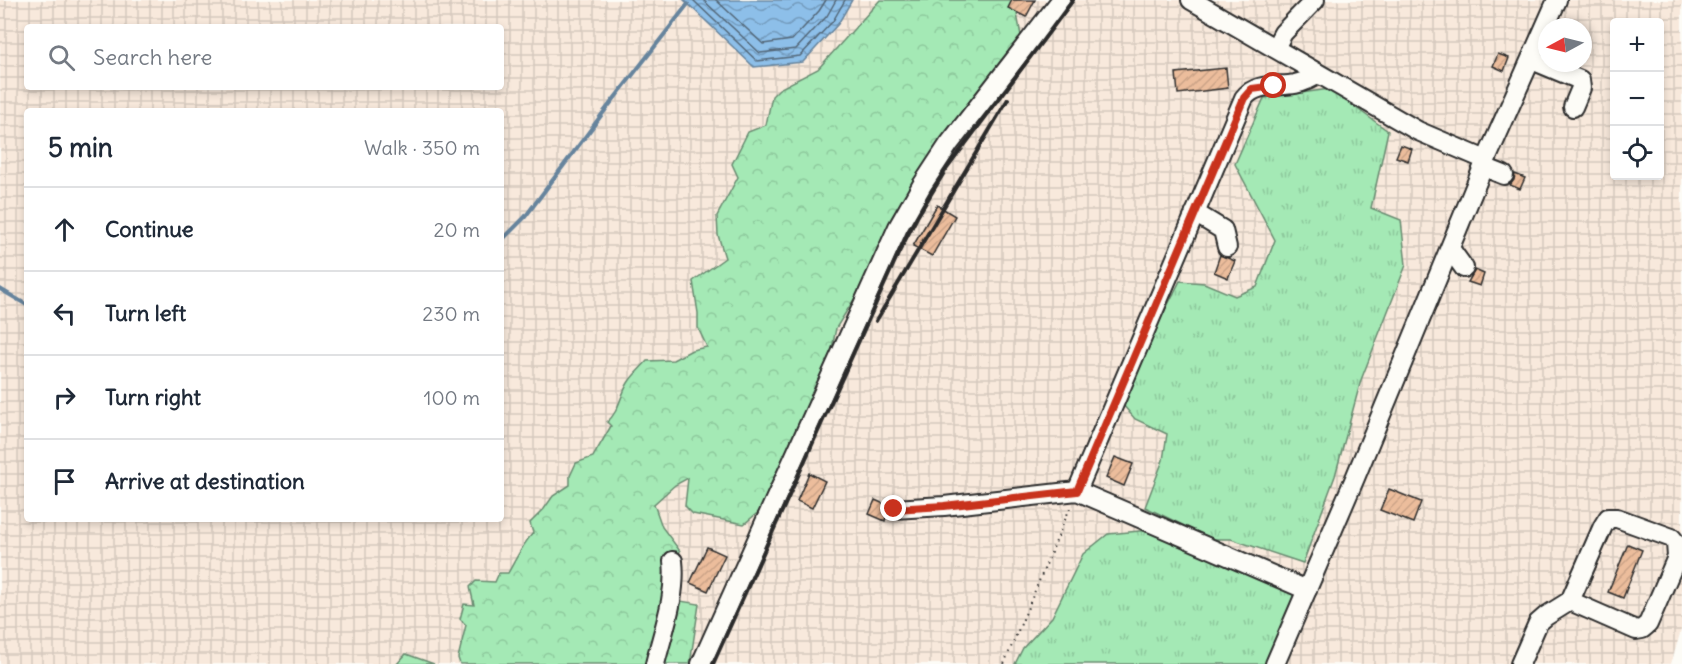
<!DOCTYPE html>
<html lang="en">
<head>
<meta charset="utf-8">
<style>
	body { margin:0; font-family:Delius,sans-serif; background:#f6f6f7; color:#1f2937 }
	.controls { position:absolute; right:18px; top:18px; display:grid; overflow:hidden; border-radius:6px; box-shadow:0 3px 9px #0003 }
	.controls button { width:54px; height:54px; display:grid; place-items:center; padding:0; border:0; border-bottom:2px solid #e0e1e3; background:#fff; color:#1f2937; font:30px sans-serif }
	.compass { position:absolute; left:1538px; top:18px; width:54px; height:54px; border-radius:50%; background:#fff; box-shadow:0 3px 9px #0003; rotate:263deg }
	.stop { position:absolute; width:18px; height:18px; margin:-14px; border:4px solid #c8321e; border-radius:50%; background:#fff }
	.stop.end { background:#c8321e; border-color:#fff; box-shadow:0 2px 6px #0008 }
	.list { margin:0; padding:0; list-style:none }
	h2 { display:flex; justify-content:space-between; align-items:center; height:78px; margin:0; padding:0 24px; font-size:26px }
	h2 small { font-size:20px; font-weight:400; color:#747a83 }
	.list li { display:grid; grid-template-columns:39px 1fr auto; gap:18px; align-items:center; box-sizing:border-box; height:84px; padding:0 24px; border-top:2px solid #e0e1e3 }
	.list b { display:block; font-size:22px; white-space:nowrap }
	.list em { font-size:20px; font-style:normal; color:#747a83 }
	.icon { flex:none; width:33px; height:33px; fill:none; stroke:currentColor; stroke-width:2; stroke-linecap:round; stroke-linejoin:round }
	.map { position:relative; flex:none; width:1682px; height:664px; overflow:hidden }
	.search { position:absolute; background:#fff; box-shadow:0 3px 9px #0003; left:24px; top:24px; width:480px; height:66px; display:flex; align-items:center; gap:15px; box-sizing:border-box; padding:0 21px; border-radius:6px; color:#747a83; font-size:22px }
	.panel { position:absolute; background:#fff; box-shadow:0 3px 9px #0003; left:24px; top:108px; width:480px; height:414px; border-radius:6px }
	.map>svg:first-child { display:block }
</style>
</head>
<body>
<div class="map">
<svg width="1682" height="664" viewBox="0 0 1682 664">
	<defs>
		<pattern id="industrial-grid" width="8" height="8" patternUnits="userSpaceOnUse" patternTransform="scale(1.5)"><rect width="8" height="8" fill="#f8e9dc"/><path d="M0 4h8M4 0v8" fill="none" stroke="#d5c8bd"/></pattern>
		<pattern id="grass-tufts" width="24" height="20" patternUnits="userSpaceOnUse" patternTransform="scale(1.5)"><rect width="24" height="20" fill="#a4e9b5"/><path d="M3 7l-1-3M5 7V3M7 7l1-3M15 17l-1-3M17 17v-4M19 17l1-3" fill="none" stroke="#8dc89c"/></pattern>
		<pattern id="forest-crowns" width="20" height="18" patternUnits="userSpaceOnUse" patternTransform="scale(1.5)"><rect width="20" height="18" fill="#a4e9b5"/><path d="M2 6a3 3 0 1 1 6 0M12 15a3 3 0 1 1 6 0" fill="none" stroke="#8dc89c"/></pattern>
		<pattern id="water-waves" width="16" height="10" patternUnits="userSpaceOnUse" patternTransform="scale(1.5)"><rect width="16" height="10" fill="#8dbfe9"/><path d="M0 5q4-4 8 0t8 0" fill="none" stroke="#739bbd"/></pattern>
		<pattern id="building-hatch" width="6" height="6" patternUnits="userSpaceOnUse" patternTransform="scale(1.5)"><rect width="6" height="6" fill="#ecbd9c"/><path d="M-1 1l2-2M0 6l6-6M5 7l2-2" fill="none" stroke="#cba387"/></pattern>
	</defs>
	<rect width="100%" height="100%" fill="#fdfcf7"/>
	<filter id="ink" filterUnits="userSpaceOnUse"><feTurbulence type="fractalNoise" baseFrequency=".0167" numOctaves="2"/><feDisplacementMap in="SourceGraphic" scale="12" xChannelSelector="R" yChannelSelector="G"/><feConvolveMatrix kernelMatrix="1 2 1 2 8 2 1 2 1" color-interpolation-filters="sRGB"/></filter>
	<g filter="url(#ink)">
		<path fill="url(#industrial-grid)" fill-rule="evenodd" d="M 0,0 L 1682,0 L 1682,627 L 1671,664 L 0,664 ZM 1614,22 L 1660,22 L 1660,176 L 1614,176 ZM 27,27 L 501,27 L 501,87 L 27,87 ZM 1547,27 L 1583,27 L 1583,63 L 1547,63 ZM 27,111 L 501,111 L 501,519 L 27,519 Z"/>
		<g fill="url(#grass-tufts)" stroke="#688a70" stroke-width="1.5">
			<path d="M 1330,89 L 1388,131 L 1371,208 L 1401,220 L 1406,265 L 1361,380 L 1335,476 L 1303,563 L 1231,539 L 1212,539 L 1145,507 L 1163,460 L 1167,434 L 1135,419 L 1123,405 L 1150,340 L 1180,281 L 1204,283 L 1235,296 L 1257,287 L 1275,240 L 1235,164 L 1264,98 Z"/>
			<path d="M 1150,530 L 1294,592 L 1294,603 L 1265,664 L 1015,664 L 1023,648 L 1052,617 L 1083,554 L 1108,534 Z"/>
		</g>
		<g fill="url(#forest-crowns)" stroke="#688a70" stroke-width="1.5">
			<path d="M 880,0 L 1020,0 L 1017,14 L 1022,41 L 943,139 L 891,219 L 863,285 L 836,328 L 828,369 L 767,505 L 744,524 L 693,514 L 685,506 L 688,478 L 675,485 L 654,504 L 662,527 L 680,551 L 662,598 L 699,604 L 690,664 L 460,664 L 458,658 L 466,625 L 460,619 L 464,604 L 474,605 L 470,587 L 476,581 L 495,582 L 499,573 L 508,573 C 516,559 522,545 533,533 L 530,523 L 544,509 L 553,496 L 570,485 L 570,476 L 576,463 L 593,457 L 611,426 L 607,422 C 619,412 620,396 628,383 C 633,375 641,368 647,361 L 673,360 L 692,350 L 707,347 L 698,328 L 698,313 L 693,281 L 725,258 L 718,235 L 717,216 L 738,177 L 732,164 L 748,132 L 766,125 L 772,96 L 779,89 L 818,69 Z"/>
			<path d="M 406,654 L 434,664 L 397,664 Z"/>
		</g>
		<path fill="url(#water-waves)" stroke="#66849d" stroke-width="1.5" d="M 684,0 L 852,0 L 838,24 L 803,62 L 754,67 Z"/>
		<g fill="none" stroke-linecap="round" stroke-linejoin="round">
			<g stroke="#526677" stroke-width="1.5">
				<path d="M 693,0 L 757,61 L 800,56 L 833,21 L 845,0"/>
				<path d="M 703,0 L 760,53 L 796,49 L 827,16 L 836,0"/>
				<path d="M 716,0 L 763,44 L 792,40 L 819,11 L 826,0"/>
			</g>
			<g stroke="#66849d" stroke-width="4">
				<path d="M 501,241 L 525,217 L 603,113 L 688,4"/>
				<path d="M 0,289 L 27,305"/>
			</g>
		</g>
		<g fill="url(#building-hatch)" stroke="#2b2b2b" stroke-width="1.5">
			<path d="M 1012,0 L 1035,0 L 1026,17 L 1008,8 Z"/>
			<path d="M 1498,54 L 1509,58 L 1504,71 L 1493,66 Z"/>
			<path d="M 1226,68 L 1228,88 L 1178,94 L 1176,73 Z"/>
			<path d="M 1401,145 L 1412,149 L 1408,161 L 1396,157 Z"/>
			<path d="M 1515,174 L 1525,178 L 1520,189 L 1510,185 L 1514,180 Z"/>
			<path d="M 937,205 L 955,216 L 932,256 L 913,246 Z"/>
			<path d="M 1220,255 L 1235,261 L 1228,278 L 1214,272 Z"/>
			<path d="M 1475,270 L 1484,274 L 1480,286 L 1468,282 Z"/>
			<path d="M 1115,457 L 1133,464 L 1124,486 L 1106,478 Z"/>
			<path d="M 809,473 L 825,481 L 812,508 L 797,501 Z"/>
			<path d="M 1389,489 L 1421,502 L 1413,523 L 1380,510 Z"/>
			<path d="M 875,500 L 884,504 L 883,510 L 886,517 L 885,521 L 869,514 Z"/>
			<path d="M 1628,544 L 1642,550 L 1623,598 L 1608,592 Z"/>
			<path d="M 707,547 L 725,555 L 708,591 L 690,583 Z"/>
		</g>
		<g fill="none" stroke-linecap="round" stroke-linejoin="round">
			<g stroke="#2b2b2b" stroke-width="22">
				<g id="minor">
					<path d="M 1191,0 L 1418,131 L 1486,160"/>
					<path d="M 1275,48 L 1283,33 L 1315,0"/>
					<path d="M 1532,60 L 1580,80 L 1581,88 L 1573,107"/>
					<path d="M 1484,167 L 1504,175"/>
					<path d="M 1195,213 L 1223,230 L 1227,247"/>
					<path d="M 1451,250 L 1464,268"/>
					<path d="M 1077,491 L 1244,98 C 1256,82 1278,87 1295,84 C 1304,82 1311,79 1318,74"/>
					<path d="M 894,509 L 944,506 L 1077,491 L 1307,590"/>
					<path d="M 655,664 C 663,631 677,595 673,561"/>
					<path d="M 701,664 L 898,227 L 922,185 L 949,144 L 1061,0"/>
					<path d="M 1275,664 L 1355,478 L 1486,160 L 1557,0"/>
					<path d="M 1520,664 L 1538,623 L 1546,616 L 1570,601 L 1603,526 L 1608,518 L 1617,518 L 1672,538 L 1676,543 L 1677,557 L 1648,624 L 1642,629 L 1636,630 L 1570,601"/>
				</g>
			</g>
			<path stroke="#2b2b2b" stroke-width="2" stroke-dasharray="1.5 4.5" stroke-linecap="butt" d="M 1004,664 L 1070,508"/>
			<use href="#minor" stroke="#fdfcf7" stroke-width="18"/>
			<g stroke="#2b2b2b" stroke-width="4">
				<path d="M 876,321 L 1008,99"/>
				<path d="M 713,664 L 899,252 L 917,217 L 945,171 L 1073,0"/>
			</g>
		</g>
	</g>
	<g fill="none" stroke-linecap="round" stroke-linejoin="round" filter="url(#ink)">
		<path stroke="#c8321e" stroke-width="8" d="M 894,509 L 944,506 L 1077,491 L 1244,98 L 1252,89 L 1274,86"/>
	</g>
</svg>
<div class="controls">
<button>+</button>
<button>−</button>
<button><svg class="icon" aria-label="locate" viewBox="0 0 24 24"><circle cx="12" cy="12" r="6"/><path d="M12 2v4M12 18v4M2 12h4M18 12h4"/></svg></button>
</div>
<svg class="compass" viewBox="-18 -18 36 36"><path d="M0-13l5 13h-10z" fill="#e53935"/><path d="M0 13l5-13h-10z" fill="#747a83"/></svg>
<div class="stop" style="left:1274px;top:86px"></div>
<div class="stop end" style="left:894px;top:509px"></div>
<div class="search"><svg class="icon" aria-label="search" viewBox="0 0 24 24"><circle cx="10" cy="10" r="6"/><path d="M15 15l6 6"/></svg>Search here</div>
<section class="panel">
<h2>5 min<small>Walk · 350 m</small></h2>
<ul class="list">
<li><svg class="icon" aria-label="ahead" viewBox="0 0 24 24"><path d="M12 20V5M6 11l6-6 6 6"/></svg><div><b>Continue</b></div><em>20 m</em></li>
<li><svg class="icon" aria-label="left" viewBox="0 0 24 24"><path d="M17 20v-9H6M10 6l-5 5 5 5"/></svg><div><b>Turn left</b></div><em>230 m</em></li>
<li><svg class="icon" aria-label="right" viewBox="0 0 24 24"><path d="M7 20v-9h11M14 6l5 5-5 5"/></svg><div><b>Turn right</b></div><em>100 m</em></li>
<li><svg class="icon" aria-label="arrive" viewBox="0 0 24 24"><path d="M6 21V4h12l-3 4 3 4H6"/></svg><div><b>Arrive at destination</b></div></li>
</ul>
</section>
</div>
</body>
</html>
